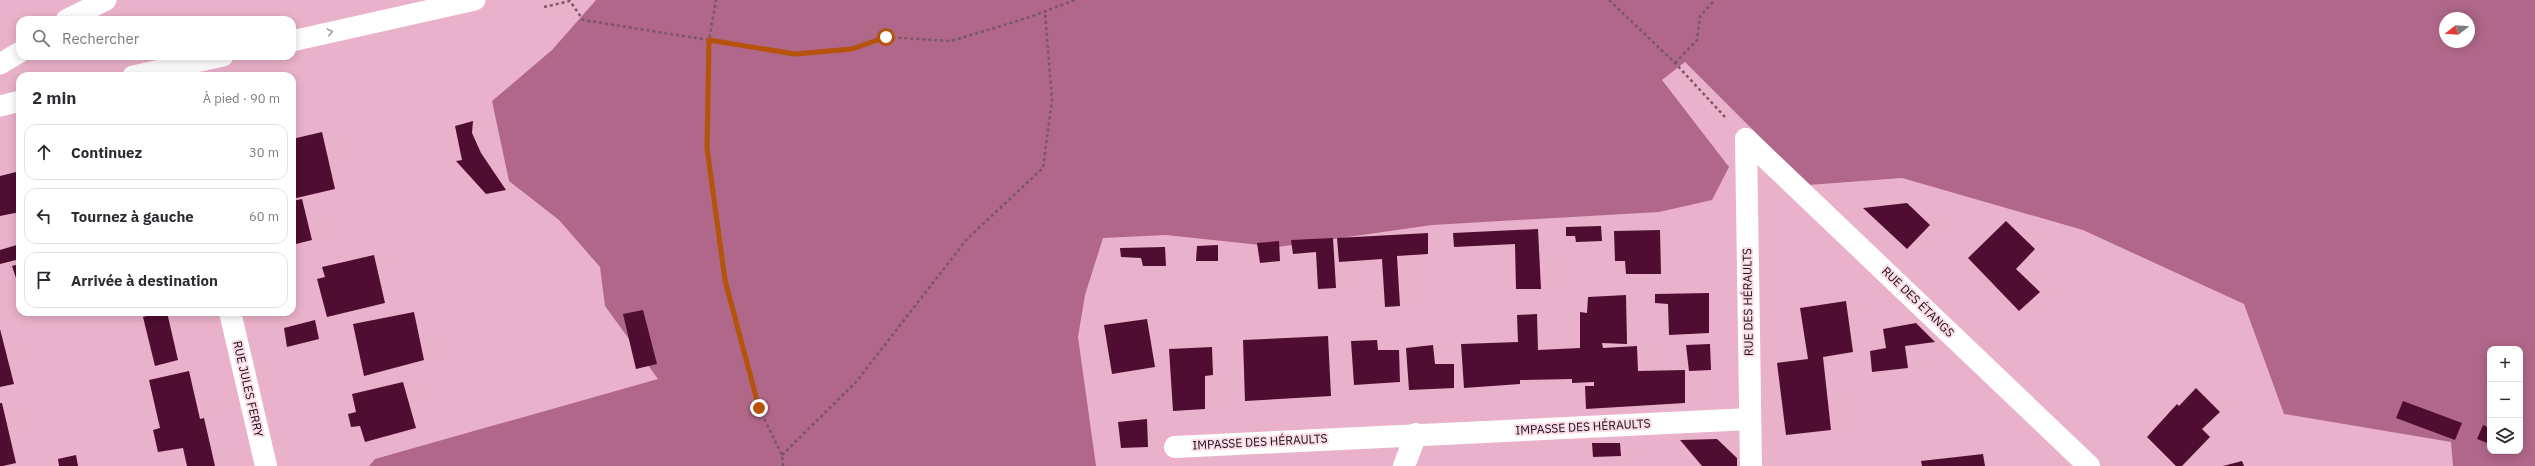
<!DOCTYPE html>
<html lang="fr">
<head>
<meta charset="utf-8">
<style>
	body { margin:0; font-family:"IBM Plex Sans",sans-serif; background:#f2f2f3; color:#2b2b33 }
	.controls { position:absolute; right:12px; bottom:12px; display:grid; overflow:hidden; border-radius:8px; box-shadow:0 2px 10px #0003 }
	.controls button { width:36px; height:36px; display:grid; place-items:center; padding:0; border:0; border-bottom:1px solid #e1e1e2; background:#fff; color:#2b2b33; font:20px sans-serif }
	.compass { position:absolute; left:2439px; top:12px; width:36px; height:36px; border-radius:50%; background:#fff; box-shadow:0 2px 10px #0003; rotate:253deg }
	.stop { position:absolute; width:12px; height:12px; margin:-9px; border:3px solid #b45309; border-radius:50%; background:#fff }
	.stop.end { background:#b45309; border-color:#fff; box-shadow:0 1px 4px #0008 }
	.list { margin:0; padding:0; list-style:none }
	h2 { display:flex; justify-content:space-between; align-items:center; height:52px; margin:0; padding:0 16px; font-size:17px }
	h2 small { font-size:13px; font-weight:400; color:#7c7c81 }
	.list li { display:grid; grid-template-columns:26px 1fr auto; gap:12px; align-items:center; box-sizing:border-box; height:56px; margin:0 8px 8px; padding:0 8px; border:1px solid #e1e1e2; border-radius:12px }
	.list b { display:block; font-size:15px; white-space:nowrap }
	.list em { font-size:13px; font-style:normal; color:#7c7c81 }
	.icon { flex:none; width:22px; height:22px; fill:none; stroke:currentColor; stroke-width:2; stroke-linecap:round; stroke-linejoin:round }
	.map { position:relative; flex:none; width:2535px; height:466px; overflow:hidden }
	.search { position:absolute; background:#fff; box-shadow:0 2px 10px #0003; left:16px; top:16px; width:280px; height:44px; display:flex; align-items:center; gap:10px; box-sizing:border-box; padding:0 14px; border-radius:12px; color:#7c7c81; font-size:15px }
	.panel { position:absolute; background:#fff; box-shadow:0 2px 10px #0003; left:16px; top:72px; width:280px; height:244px; border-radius:12px }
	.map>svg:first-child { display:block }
</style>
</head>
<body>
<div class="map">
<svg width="2535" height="466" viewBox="0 0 2535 466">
	<rect width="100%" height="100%" fill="#eab2ca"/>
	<path fill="#b06789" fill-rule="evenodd" d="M 596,0 L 2535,0 L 2535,466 L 2453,466 L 2451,442 L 2284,414 L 2244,304 L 2083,230 L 1902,178 L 1808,185 L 1685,62 L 1662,80 L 1729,167 L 1712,200 L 1659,212 L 1432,225 L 1278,247 L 1166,235 L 1103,238 L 1085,295 L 1078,337 L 1096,466 L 369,466 L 375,459 L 658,379 L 605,306 L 600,267 L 559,220 L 509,181 L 492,101 L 552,50 ZM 2445,18 L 2469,18 L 2469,42 L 2445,42 ZM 2490,349 L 2520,349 L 2520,451 L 2490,451 Z"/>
	<g fill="#4e0d31">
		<path d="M 473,121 L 472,133 L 481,153 L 506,190 L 486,194 L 456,161 L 462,160 L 455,126 Z"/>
		<path d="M 322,132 L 335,189 L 292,199 L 292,139 Z"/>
		<path d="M 20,171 L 20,212 L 0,216 L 0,176 Z"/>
		<path d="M 302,199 L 312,240 L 292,245 L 292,201 Z"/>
		<path d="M 1907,203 L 1930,225 L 1907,249 L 1863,208 Z"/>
		<path d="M 2006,221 L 2035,249 L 2016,269 L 2040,292 L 2019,311 L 1968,258 Z"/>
		<path d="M 1601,226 L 1602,241 L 1576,242 L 1575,236 L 1566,236 L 1566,227 Z"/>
		<path d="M 1538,229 L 1541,289 L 1516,289 L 1515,244 L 1454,247 L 1453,233 Z"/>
		<path d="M 1660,230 L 1661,274 L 1626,274 L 1625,261 L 1615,261 L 1614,231 Z"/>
		<path d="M 1428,233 L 1428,254 L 1397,256 L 1400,306 L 1385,307 L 1382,259 L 1339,262 L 1337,238 Z"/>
		<path d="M 1333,238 L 1336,288 L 1318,289 L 1316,252 L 1293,254 L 1291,240 Z"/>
		<path d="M 1279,241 L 1280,261 L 1260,263 L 1257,243 Z"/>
		<path d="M 20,244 L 20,259 L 0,264 L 0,250 Z"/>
		<path d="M 1218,245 L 1218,261 L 1196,261 L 1197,246 Z"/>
		<path d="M 1165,247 L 1166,266 L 1143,266 L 1141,258 L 1121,257 L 1120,248 Z"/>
		<path d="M 374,255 L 385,303 L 327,317 L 317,279 L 325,277 L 322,267 Z"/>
		<path d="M 20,264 L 20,280 L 17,281 L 12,266 Z"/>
		<path d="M 1709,293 L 1709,333 L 1669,335 L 1668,304 L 1655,303 L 1655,294 Z"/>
		<path d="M 1626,295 L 1627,344 L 1602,343 L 1603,348 L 1637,346 L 1638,371 L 1685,370 L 1685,403 L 1586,409 L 1585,386 L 1594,386 L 1594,382 L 1572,383 L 1572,379 L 1520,380 L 1520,384 L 1464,388 L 1461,344 L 1518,342 L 1517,315 L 1537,314 L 1538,350 L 1580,348 L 1580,312 L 1587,313 L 1588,297 Z"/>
		<path d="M 1846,301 L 1853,352 L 1823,357 L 1831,430 L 1786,435 L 1777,363 L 1808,359 L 1800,308 Z"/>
		<path d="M 643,310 L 657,364 L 636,369 L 623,314 Z"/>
		<path d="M 160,312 L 167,312 L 178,360 L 155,366 L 143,317 Z"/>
		<path d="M 414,312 L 424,360 L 364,376 L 353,324 Z"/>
		<path d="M 1147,319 L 1155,367 L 1112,374 L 1104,325 Z"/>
		<path d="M 315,320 L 319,339 L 287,347 L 284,328 Z"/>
		<path d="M 1916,323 L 1935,342 L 1905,346 L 1908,368 L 1872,372 L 1870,351 L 1886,348 L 1883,329 Z"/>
		<path d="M 0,329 L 14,384 L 0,387 Z"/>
		<path d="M 1328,336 L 1331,396 L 1245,401 L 1243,340 Z"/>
		<path d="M 1377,340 L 1378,350 L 1399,350 L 1400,382 L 1354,385 L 1351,341 Z"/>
		<path d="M 1710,344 L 1711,370 L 1689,371 L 1686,345 Z"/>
		<path d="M 1433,345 L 1435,364 L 1454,364 L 1454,388 L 1409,390 L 1406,348 Z"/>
		<path d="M 1212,347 L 1213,375 L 1205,376 L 1205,409 L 1173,411 L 1169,349 Z"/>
		<path d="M 189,371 L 200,419 L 204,418 L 215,466 L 187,466 L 183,448 L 158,452 L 153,430 L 160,428 L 149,380 Z"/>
		<path d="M 403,382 L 416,428 L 365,442 L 360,426 L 351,427 L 348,414 L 356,412 L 352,394 Z"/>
		<path d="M 2196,388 L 2220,412 L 2202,429 L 2210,437 L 2182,466 L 2176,466 L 2147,437 L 2177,404 L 2179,406 Z"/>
		<path d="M 2403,401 L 2462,423 L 2455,440 L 2396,418 Z"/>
		<path d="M 0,403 L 2,403 L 16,463 L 3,466 L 0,466 Z"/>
		<path d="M 1147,419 L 1148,447 L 1121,448 L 1118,422 Z"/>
		<path d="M 2483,425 L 2490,428 L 2490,444 L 2477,439 Z"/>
		<path d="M 1717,439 L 1737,458 L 1737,466 L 1702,466 L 1680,440 Z"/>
		<path d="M 1592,443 L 1620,443 L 1621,456 L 1593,457 Z"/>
		<path d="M 1983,454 L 1985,466 L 1922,466 L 1921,461 Z"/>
		<path d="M 76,455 L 78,466 L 59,466 L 58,459 Z"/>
		<path d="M 2242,461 L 2244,466 L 2223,466 Z"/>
	</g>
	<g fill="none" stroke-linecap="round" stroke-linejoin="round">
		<g stroke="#7a5766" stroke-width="2.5" stroke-dasharray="3 3" stroke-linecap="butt">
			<path d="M 1609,0 L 1675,63 L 1725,117"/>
			<path d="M 544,7 L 570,1 L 583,20 L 709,40 L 716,0"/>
			<path d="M 1675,63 L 1697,40 L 1700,16 L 1715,0"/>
			<path d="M 782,455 L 856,382 L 967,239 L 1043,168 L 1052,100 L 1045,12"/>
			<path d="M 783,466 L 782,455 L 759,408 L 725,280 L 707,148 L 709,40 L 795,55 L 852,49 L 886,37 L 951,41 L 1030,17 L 1075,0"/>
		</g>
		<g stroke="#fff" stroke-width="21">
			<path d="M 66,20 L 106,0"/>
			<path d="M 292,41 L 475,0"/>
			<path d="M 0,64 L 20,52"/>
			<path d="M 133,76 L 223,56"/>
			<path d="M 0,106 L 20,101"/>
		</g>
		<g stroke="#fff" stroke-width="22">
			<path d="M 1746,139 L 2089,466"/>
			<path d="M 1746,139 L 1751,466"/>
			<path d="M 230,312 L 266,466"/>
			<path d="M 1175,447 L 1750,419"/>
			<path d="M 1404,466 L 1416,434"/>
		</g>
	</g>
	<defs><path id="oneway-chevron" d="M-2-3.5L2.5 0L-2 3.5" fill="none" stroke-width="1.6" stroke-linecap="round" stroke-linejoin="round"/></defs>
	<use stroke="#a49da0" href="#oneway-chevron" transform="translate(330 32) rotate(-13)"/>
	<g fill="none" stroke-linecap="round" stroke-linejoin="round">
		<path stroke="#b45309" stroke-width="5" d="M 759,408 L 725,280 L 707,148 L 709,40 L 795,54 L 852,49 L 886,37"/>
	</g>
	<g text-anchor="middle" stroke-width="4" stroke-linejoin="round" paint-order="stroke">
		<g font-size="12" fill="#1c0a12" stroke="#f9dce8">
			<text transform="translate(1748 302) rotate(-91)" y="4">RUE DES HÉRAULTS</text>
			<text transform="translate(1918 302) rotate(44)" y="4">RUE DES ÉTANGS</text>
			<text transform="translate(248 389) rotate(77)" y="4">RUE JULES FERRY</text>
			<text transform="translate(1583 427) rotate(-3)" y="4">IMPASSE DES HÉRAULTS</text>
			<text transform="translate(1260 442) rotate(-3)" y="4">IMPASSE DES HÉRAULTS</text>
		</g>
	</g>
</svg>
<div class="controls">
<button>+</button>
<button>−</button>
<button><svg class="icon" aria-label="layers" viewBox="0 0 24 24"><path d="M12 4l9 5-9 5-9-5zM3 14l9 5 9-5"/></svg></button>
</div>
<svg class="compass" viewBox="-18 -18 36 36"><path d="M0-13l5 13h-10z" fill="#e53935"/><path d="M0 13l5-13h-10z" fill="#7c7c81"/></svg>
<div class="stop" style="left:886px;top:37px"></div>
<div class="stop end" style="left:759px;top:408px"></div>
<div class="search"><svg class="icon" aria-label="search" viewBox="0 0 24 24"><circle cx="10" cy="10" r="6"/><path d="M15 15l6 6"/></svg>Rechercher</div>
<section class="panel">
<h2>2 min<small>À pied · 90 m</small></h2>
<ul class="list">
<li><svg class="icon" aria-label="ahead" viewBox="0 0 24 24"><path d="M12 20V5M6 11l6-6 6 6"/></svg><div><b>Continuez</b></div><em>30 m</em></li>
<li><svg class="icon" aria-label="left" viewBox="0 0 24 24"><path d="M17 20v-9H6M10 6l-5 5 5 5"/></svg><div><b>Tournez à gauche</b></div><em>60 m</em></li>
<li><svg class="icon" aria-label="arrive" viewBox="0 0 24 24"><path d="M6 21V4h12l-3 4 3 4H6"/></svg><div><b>Arrivée à destination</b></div></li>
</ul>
</section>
</div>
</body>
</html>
